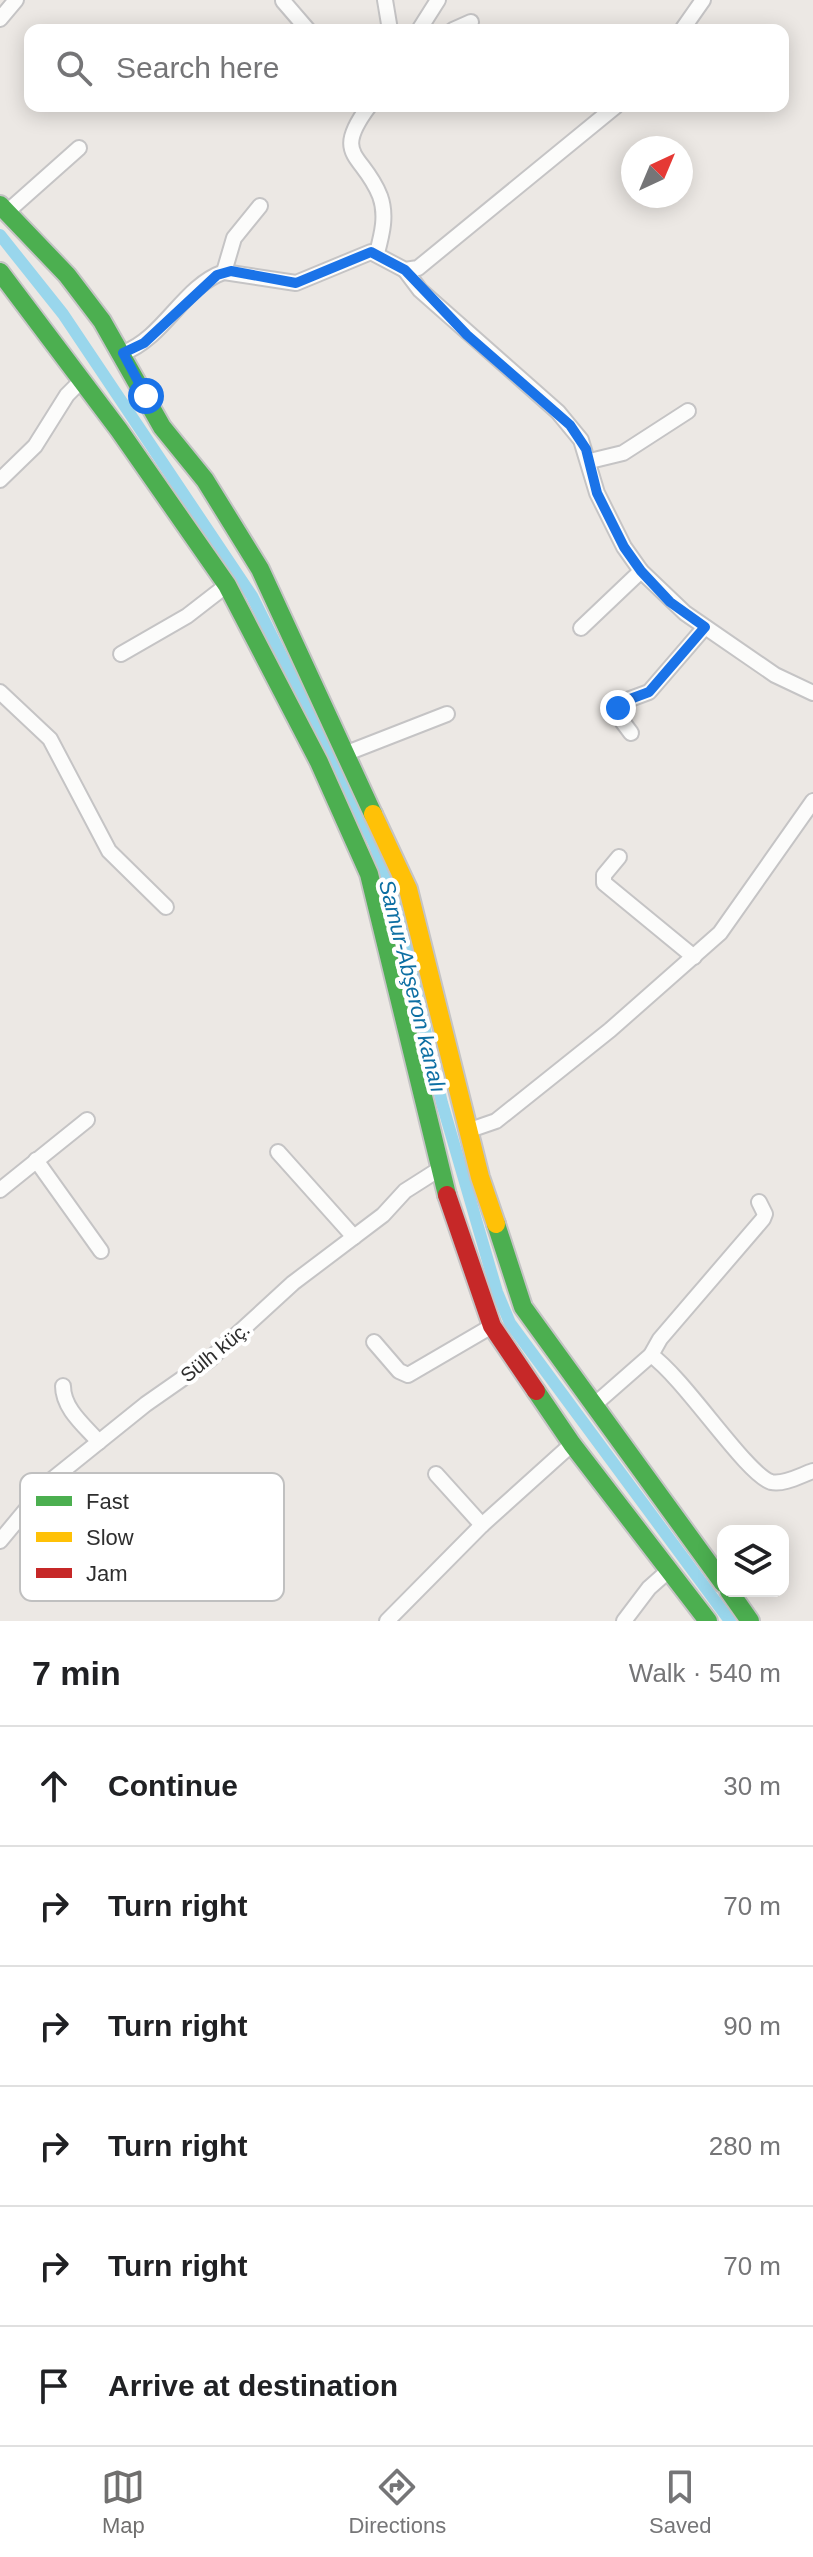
<!DOCTYPE html>
<html lang="en">
<head>
<meta charset="utf-8">
<style>
	body { margin:0; font-family:Arial,sans-serif; background:#f6f6f6; color:#202124 }
	.controls { position:absolute; right:24px; bottom:24px; display:grid; overflow:hidden; border-radius:16px; box-shadow:0 4px 20px #0003 }
	.controls button { width:72px; height:72px; display:grid; place-items:center; padding:0; border:0; border-bottom:2px solid #e0e0e0; background:#fff; color:#202124; font:40px sans-serif }
	.compass { position:absolute; left:621px; top:136px; width:72px; height:72px; border-radius:50%; background:#fff; box-shadow:0 4px 20px #0003; rotate:44deg }
	.stop { position:absolute; width:24px; height:24px; margin:-18px; border:6px solid #1a73e8; border-radius:50%; background:#fff }
	.stop.end { background:#1a73e8; border-color:#fff; box-shadow:0 2px 8px #0008 }
	.list { margin:0; padding:0; list-style:none }
	h2 { display:flex; justify-content:space-between; align-items:center; height:104px; margin:0; padding:0 32px; font-size:34px }
	h2 small { font-size:26px; font-weight:400; color:#757577 }
	.list li { display:grid; grid-template-columns:52px 1fr auto; gap:24px; align-items:center; box-sizing:border-box; height:120px; padding:0 32px; border-top:2px solid #e0e0e0 }
	.list b { display:block; font-size:30px; white-space:nowrap }
	.list em { font-size:26px; font-style:normal; color:#757577 }
	.icon { flex:none; width:44px; height:44px; fill:none; stroke:currentColor; stroke-width:2; stroke-linecap:round; stroke-linejoin:round }
	.map { position:relative; flex:none; width:813px; height:1621px; overflow:hidden }
	.search { position:absolute; background:#fff; box-shadow:0 4px 20px #0003; left:24px; right:24px; top:24px; height:88px; display:flex; align-items:center; gap:20px; box-sizing:border-box; padding:0 28px; border-radius:16px; color:#757577; font-size:30px }
	.sheet { height:824px; background:#fff }
	nav { display:flex; justify-content:space-around; align-items:center; box-sizing:border-box; height:112px; border-top:2px solid #e0e0e0; background:#fff; font-size:22px; color:#757577 }
	nav a { display:grid; justify-items:center; gap:4px }
	nav .on { color:#706f6e }
	.map>svg:first-child { display:block }
</style>
</head>
<body>
<div class="map">
<svg width="813" height="1621" viewBox="0 0 813 1621">
	<rect width="100%" height="100%" fill="#ece8e4"/>
	<g fill="none" stroke-linecap="round" stroke-linejoin="round">
		<path stroke="#99d6ec" stroke-width="12" d="M 0,235 L 63,314 L 252,596 L 374,843 L 394,897 L 442,1103 L 497,1292 L 510,1323 L 730,1621"/>
		<g stroke="#c5c4c5" stroke-width="18">
			<g id="street">
				<path d="M 385,0 L 390,30"/>
				<path d="M 283,1 L 308,30"/>
				<path d="M 0,19 L 16,0"/>
				<path d="M 419,30 L 438,0"/>
				<path d="M 453,30 L 471,22"/>
				<path d="M 682,30 L 703,0"/>
				<path d="M 369,106 C 331,157 363,153 380,196 C 387,215 382,234 377,253"/>
				<path d="M 7,212 L 79,148"/>
				<path d="M 405,270 L 420,290 L 558,412 L 581,440 L 597,493 L 624,547 L 641,571 L 685,613 L 775,675 L 813,693"/>
				<path d="M 224,272 L 234,238 L 260,206"/>
				<path d="M 123,353 C 165,337 183,286 224,272 L 296,283 L 371,252 L 405,270 L 418,268 L 616,106"/>
				<path d="M 590,461 L 623,453 L 688,411"/>
				<path d="M 0,480 L 35,446 L 67,395 L 82,380"/>
				<path d="M 581,628 L 641,571"/>
				<path d="M 121,654 L 187,616 L 227,585"/>
				<path d="M 0,692 L 50,739 L 109,851 L 166,907"/>
				<path d="M 631,733 L 619,717 L 618,708 L 622,702 L 649,692 L 705,627"/>
				<path d="M 347,753 L 447,714"/>
				<path d="M 619,857 L 604,875 L 604,883 L 694,957"/>
				<path d="M 467,1131 L 496,1121 L 610,1030 L 720,933 L 813,801"/>
				<path d="M 278,1152 L 354,1237"/>
				<path d="M 36,1160 L 101,1251"/>
				<path d="M 0,1190 L 87,1120"/>
				<path d="M 374,1342 L 399,1371 L 408,1375 L 492,1326"/>
				<path d="M 651,1355 C 685,1379 746,1474 771,1482 C 784,1485 801,1475 813,1471"/>
				<path d="M 63,1386 C 63,1409 85,1426 99,1442"/>
				<path d="M 594,1405 L 651,1355 L 660,1339 L 763,1219 L 765,1214 L 759,1202"/>
				<path d="M 436,1474 L 482,1525"/>
				<path d="M 0,1541 L 49,1482 L 146,1404 L 209,1360 L 293,1283 L 383,1215 L 405,1191 L 438,1170"/>
				<path d="M 387,1621 L 482,1525 L 572,1444"/>
				<path d="M 624,1621 L 649,1588 L 667,1572"/>
			</g>
		</g>
		<g stroke="#c5c4c5" stroke-width="22">
			<g id="fast">
				<path d="M 0,205 L 67,275 L 102,321 L 162,427 L 205,480 L 260,569 L 373,814"/>
				<path d="M 0,272 L 119,430 L 227,585 L 319,762 L 369,874 L 447,1195"/>
				<path d="M 496,1224 L 523,1307 L 723,1583"/>
				<path d="M 536,1391 L 572,1444 L 708,1621"/>
				<path d="M 729,1591 L 750,1621"/>
			</g>
		</g>
		<g stroke="#c5c4c5" stroke-width="22">
			<path id="slow" d="M 373,814 L 408,889 L 480,1177 L 496,1224"/>
		</g>
		<g stroke="#c5c4c5" stroke-width="22">
			<path id="jam" d="M 447,1195 L 492,1326 L 536,1391"/>
		</g>
		<use href="#street" stroke="#fcfcfb" stroke-width="14"/>
		<use href="#fast" stroke="#4caf50" stroke-width="18"/>
		<use href="#slow" stroke="#ffc107" stroke-width="18"/>
		<use href="#jam" stroke="#c62828" stroke-width="18"/>
	</g>
	<g fill="none" stroke-linecap="round" stroke-linejoin="round">
		<path stroke="#1a73e8" stroke-width="10" d="M 146,396 L 123,353 L 144,343 L 217,275 L 231,271 L 296,283 L 371,252 L 405,270 L 467,335 L 570,425 L 586,449 L 597,493 L 624,547 L 641,571 L 670,602 L 705,627 L 649,692 L 622,702 L 618,708"/>
	</g>
	<g text-anchor="middle" stroke-width="8" stroke-linejoin="round" paint-order="stroke">
		<g font-size="20" fill="#2e2e2e" stroke="#fff">
			<text transform="translate(215 1352) rotate(-39)" y="7">Sülh küç.</text>
		</g>
		<g font-size="22" font-style="italic" fill="#0d6fa3" stroke="#fff">
			<text transform="translate(413 986) rotate(76)" y="8">Samur-Abşeron kanalı</text>
		</g>
	</g>
	<rect x="20" y="1473" width="264" height="128" rx="12" fill="#fff" stroke="#c0c0c0" stroke-width="2"/>
	<rect x="36" y="1496" width="36" height="10" fill="#4caf50"/>
	<rect x="36" y="1532" width="36" height="10" fill="#ffc107"/>
	<rect x="36" y="1568" width="36" height="10" fill="#c62828"/>
	<g font-size="22" fill="#2e2e2e">
		<text x="86" y="1509">Fast</text>
		<text x="86" y="1545">Slow</text>
		<text x="86" y="1581">Jam</text>
	</g>
</svg>
<div class="controls">
<button><svg class="icon" aria-label="layers" viewBox="0 0 24 24"><path d="M12 4l9 5-9 5-9-5zM3 14l9 5 9-5"/></svg></button>
</div>
<svg class="compass" viewBox="-18 -18 36 36"><path d="M0-13l5 13h-10z" fill="#e53935"/><path d="M0 13l5-13h-10z" fill="#757577"/></svg>
<div class="stop" style="left:146px;top:396px"></div>
<div class="stop end" style="left:618px;top:708px"></div>
<div class="search"><svg class="icon" aria-label="search" viewBox="0 0 24 24"><circle cx="10" cy="10" r="6"/><path d="M15 15l6 6"/></svg>Search here</div>
</div>
<section class="sheet">
<h2>7 min<small>Walk · 540 m</small></h2>
<ul class="list">
<li><svg class="icon" aria-label="ahead" viewBox="0 0 24 24"><path d="M12 20V5M6 11l6-6 6 6"/></svg><div><b>Continue</b></div><em>30 m</em></li>
<li><svg class="icon" aria-label="right" viewBox="0 0 24 24"><path d="M7 20v-9h11M14 6l5 5-5 5"/></svg><div><b>Turn right</b></div><em>70 m</em></li>
<li><svg class="icon" aria-label="right" viewBox="0 0 24 24"><path d="M7 20v-9h11M14 6l5 5-5 5"/></svg><div><b>Turn right</b></div><em>90 m</em></li>
<li><svg class="icon" aria-label="right" viewBox="0 0 24 24"><path d="M7 20v-9h11M14 6l5 5-5 5"/></svg><div><b>Turn right</b></div><em>280 m</em></li>
<li><svg class="icon" aria-label="right" viewBox="0 0 24 24"><path d="M7 20v-9h11M14 6l5 5-5 5"/></svg><div><b>Turn right</b></div><em>70 m</em></li>
<li><svg class="icon" aria-label="arrive" viewBox="0 0 24 24"><path d="M6 21V4h12l-3 4 3 4H6"/></svg><div><b>Arrive at destination</b></div></li>
</ul>
</section>
<nav>
<a class="on"><svg class="icon" aria-label="map" viewBox="0 0 24 24"><path d="M3 6l6-2 6 2 6-2v14l-6 2-6-2-6 2zM9 4v14M15 6v14"/></svg>Map</a>
<a><svg class="icon" aria-label="directions" viewBox="0 0 24 24"><path d="M12 3l9 9-9 9-9-9zM9 14v-3h6M13 9l2 2-2 2"/></svg>Directions</a>
<a><svg class="icon" aria-label="saved" viewBox="0 0 24 24"><path d="M7 4h10v16l-5-4-5 4z"/></svg>Saved</a>
</nav>
</body>
</html>
